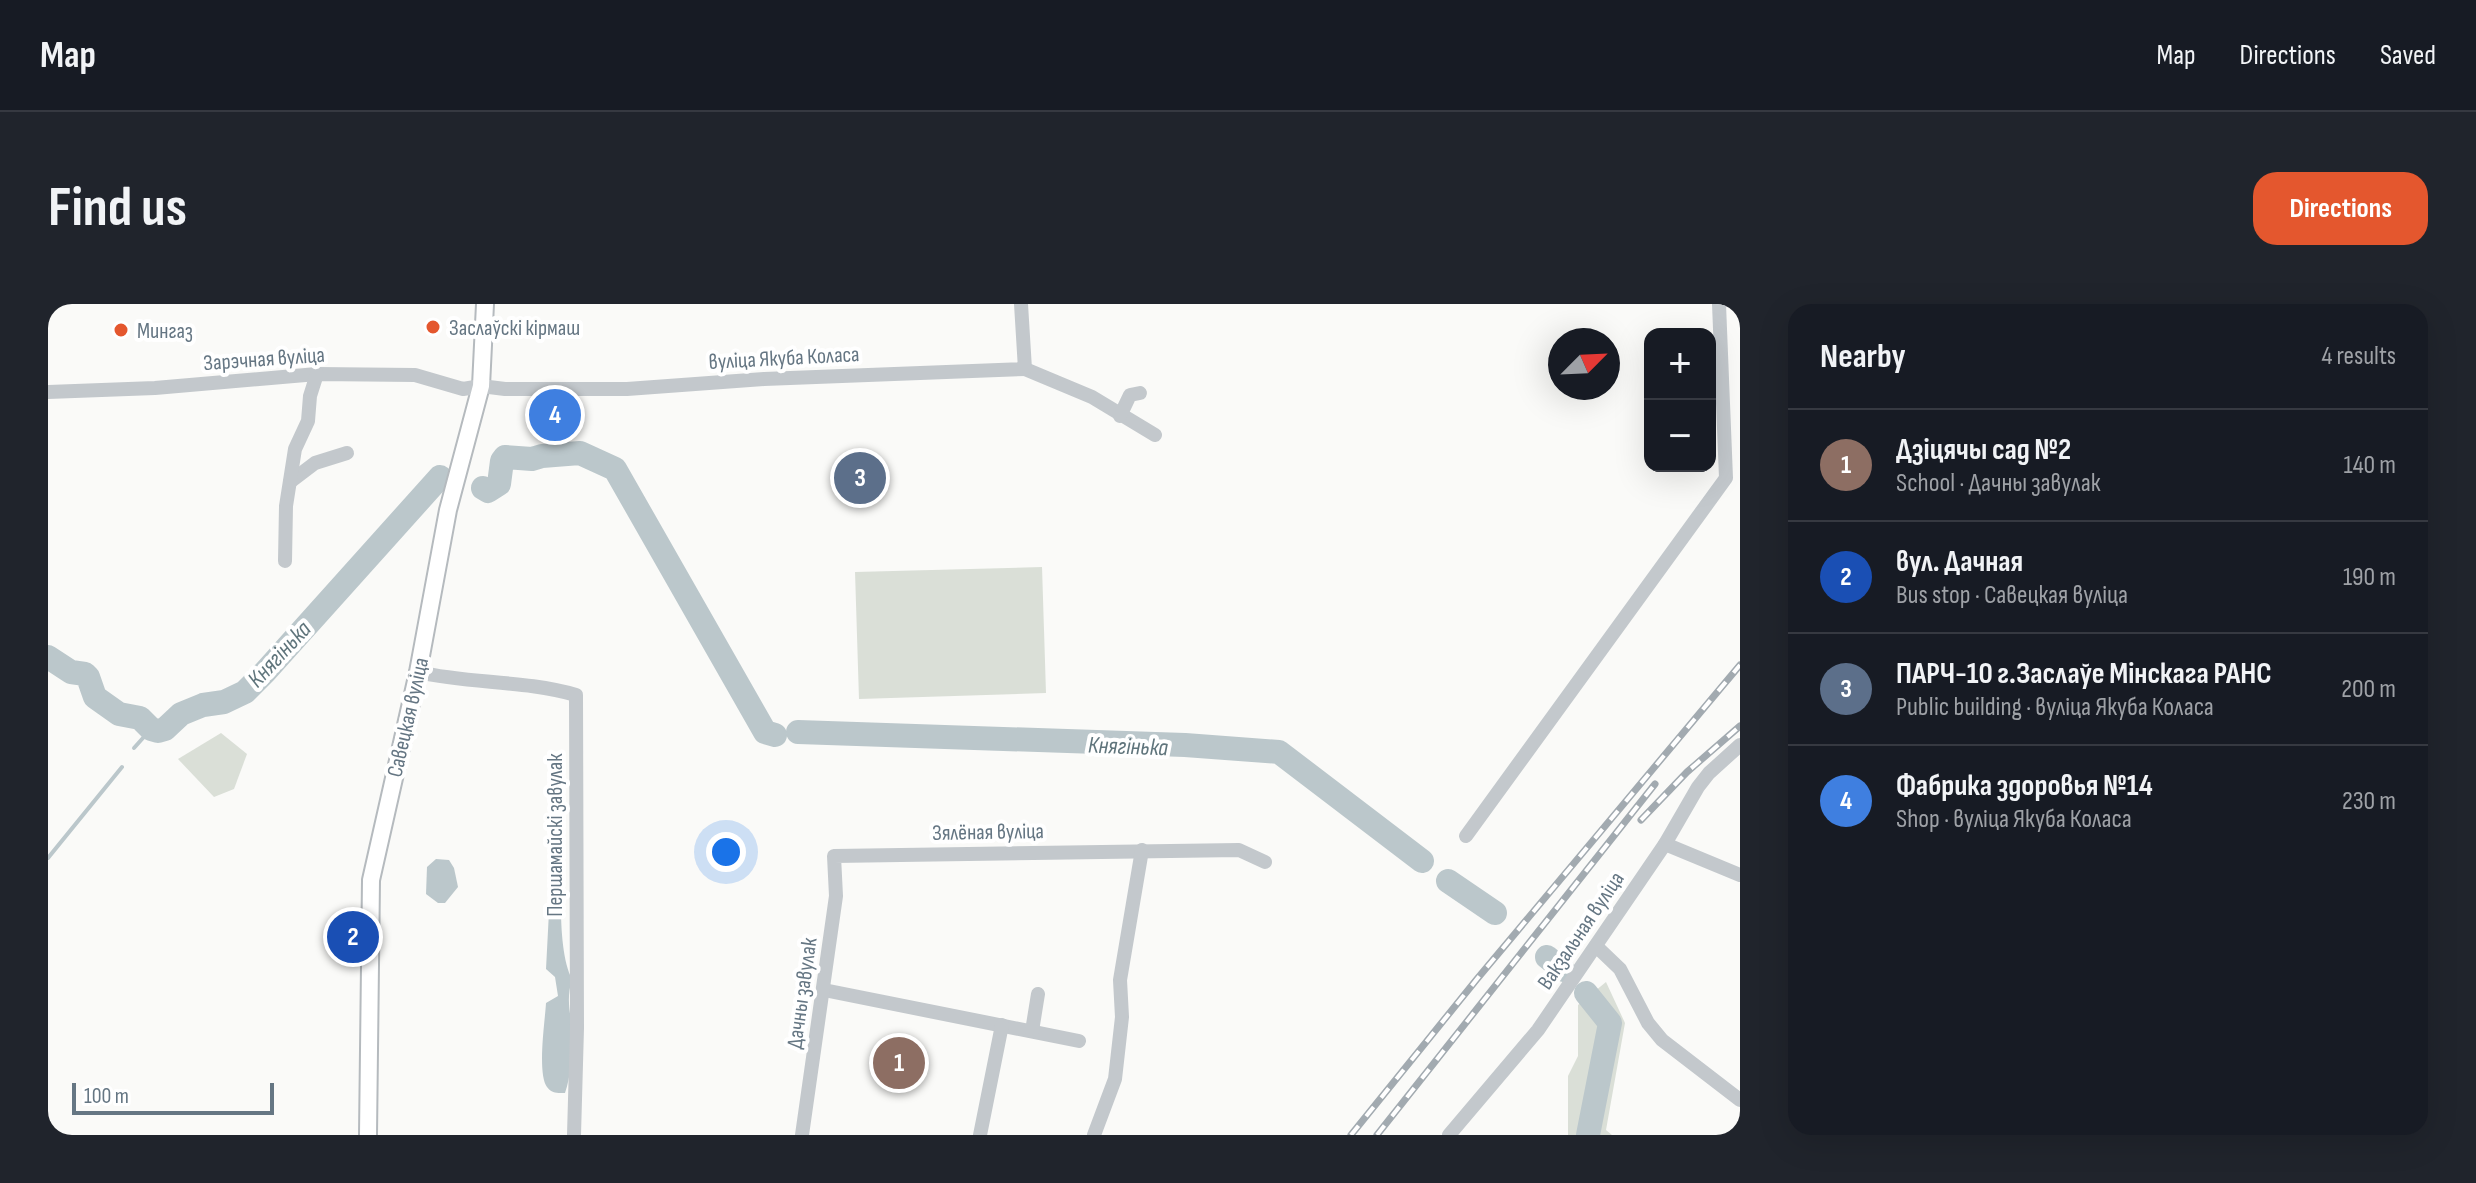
<!DOCTYPE html>
<html lang="en">
<head>
<meta charset="utf-8">
<style>
	body { margin:0; font-family:"Sofia Sans Condensed",sans-serif; background:#20242c; color:#f1f3f6 }
	.controls { position:absolute; right:24px; top:24px; display:grid; overflow:hidden; border-radius:16px; box-shadow:0 8px 32px #0002 }
	.controls button { width:72px; height:72px; display:grid; place-items:center; padding:0; border:0; border-bottom:2px solid #363941; background:#171b24; color:#f1f3f6; font:40px sans-serif }
	.compass { position:absolute; left:1500px; top:24px; width:72px; height:72px; border-radius:50%; background:#171b24; box-shadow:0 8px 32px #0002; rotate:66deg }
	.scale { position:absolute; left:24px; bottom:20px; width:202px; box-sizing:border-box; padding-left:8px; border:4px solid #657683; border-top:0; font-size:22px; line-height:28px; white-space:nowrap; color:#657683; -webkit-text-stroke:6px #fff; paint-order:stroke }
	.you { position:absolute; left:678px; top:548px; width:28px; height:28px; margin:-20px; border:6px solid #fff; border-radius:50%; background:#1a73e8; box-shadow:0 0 0 12px #1a73e833 }
	.badge { display:grid; place-items:center; width:52px; height:52px; border-radius:50%; background:#e4572e; color:#fff; font-size:26px; font-weight:700 }
	.pin { position:absolute; translate:-50% -50%; border:4px solid #fff; box-shadow:0 2px 8px #0006 }
	.list { margin:0; padding:0; list-style:none }
	h2 { display:flex; justify-content:space-between; align-items:center; height:104px; margin:0; padding:0 32px; font-size:34px }
	h2 small { font-size:26px; font-weight:400; color:#9ea1a6 }
	.list li { display:grid; grid-template-columns:52px 1fr auto; gap:24px; align-items:center; box-sizing:border-box; height:112px; padding:0 32px; border-top:2px solid #363941 }
	.list b { display:block; font-size:30px; white-space:nowrap }
	.list p { margin:0; font-size:26px; white-space:nowrap; color:#9ea1a6 }
	.list em { font-size:26px; font-style:normal; color:#9ea1a6 }
	.map { position:relative; flex:none; width:1692px; height:831px; overflow:hidden; border-radius:24px }
	header { display:flex; align-items:center; gap:48px; box-sizing:border-box; height:112px; padding:0 40px; background:#171b24; border-bottom:2px solid #363941 }
	header strong { font-size:38px }
	nav { display:flex; gap:44px; margin-inline-start:auto; font-size:28px }
	.intro { display:flex; align-items:center; justify-content:space-between; box-sizing:border-box; height:192px; padding:0 48px }
	h1 { margin:0; font-size:56px }
	.button { padding:20px 36px; border-radius:24px; background:#e4572e; color:#fff; font-size:28px; font-weight:700 }
	main { display:flex; gap:48px; padding:0 48px }
	aside { flex:1; background:#171b24; border-radius:24px; box-shadow:0 8px 32px #0002 }
	.map>svg:first-child { display:block }
</style>
</head>
<body>
<header>
<strong>Map</strong>
<nav><a>Map</a><a>Directions</a><a>Saved</a></nav>
</header>
<div class="intro"><h1>Find us</h1><a class="button">Directions</a></div>
<main>
<div class="map">
<svg width="1692" height="831" viewBox="0 0 1692 831">
	<rect width="100%" height="100%" fill="#fafaf8"/>
	<g fill="#dadfd7">
		<path d="M 994,263 L 998,389 L 811,395 L 807,268 Z"/>
		<path d="M 173,429 L 199,450 L 186,485 L 166,493 L 130,455 Z"/>
		<path d="M 1558,678 L 1577,719 L 1558,826 L 1564,831 L 1520,831 L 1520,772 L 1530,752 L 1530,701 Z"/>
	</g>
	<g fill="#bbc7cb">
		<path d="M 507,501 L 516,508 C 515,550 506,641 524,675 C 517,700 524,709 524,732 C 524,750 523,772 517,789 C 510,789 504,790 499,783 C 489,769 497,717 498,699 L 510,692 L 507,673 L 498,665 L 503,569 L 500,510 Z"/>
		<path d="M 388,555 L 401,556 L 406,564 L 410,583 L 397,599 L 390,599 L 378,590 L 379,563 Z"/>
	</g>
	<g fill="none" stroke-linecap="round" stroke-linejoin="round">
		<g stroke="#bbc7cb" stroke-width="4">
			<path d="M 86,444 L 103,425"/>
			<path d="M 0,554 L 74,463"/>
		</g>
		<g stroke="#bbc7cb" stroke-width="24">
			<path d="M 435,184 L 440,187 L 451,180 L 454,157 L 457,153 L 484,155 L 494,152 L 532,149 L 567,165 L 717,428 L 727,431"/>
			<path d="M 0,353 L 23,368 L 37,370 L 40,373 L 47,393 L 71,410 L 92,414 L 103,425 L 110,427 L 117,425 L 133,410 L 155,401 L 176,398 L 197,388 L 217,368 L 392,173"/>
			<path d="M 750,428 L 1137,441 L 1231,448 L 1374,557"/>
			<path d="M 1400,577 L 1447,609"/>
			<path d="M 1499,653 L 1515,666"/>
			<path d="M 1538,689 L 1562,719 L 1540,831"/>
		</g>
		<g stroke="#b5babe" stroke-width="20">
			<path id="major" d="M 320,831 L 323,576 L 370,368 L 400,206 L 433,82 L 437,0"/>
		</g>
		<g stroke="#c3c8cc" stroke-width="14">
			<path d="M 977,65 L 1044,93 L 1107,131"/>
			<path d="M 0,88 L 107,84 L 269,70 L 367,71 L 415,85 L 433,82 L 457,85 L 579,85 L 716,75 L 977,65 L 973,0"/>
			<path d="M 1072,112 L 1082,91 L 1092,89"/>
			<path d="M 242,178 L 267,159 L 299,149"/>
			<path d="M 237,257 L 238,202 L 247,145 L 260,117 L 262,92 L 269,70"/>
			<path d="M 370,368 C 422,380 476,376 528,391 L 529,724 L 526,831"/>
			<path d="M 1418,532 L 1678,174 L 1671,0"/>
			<path d="M 1617,540 L 1692,571"/>
			<path d="M 1549,643 L 1572,665 L 1600,719 L 1614,736 L 1692,796"/>
			<path d="M 776,686 L 1031,737"/>
			<path d="M 984,727 L 990,690"/>
			<path d="M 754,831 L 788,592 L 786,552 L 1191,546 L 1217,558"/>
			<path d="M 932,831 L 954,721"/>
			<path d="M 1046,831 L 1067,775 L 1074,713 L 1072,676 L 1094,546"/>
			<path d="M 1401,831 L 1490,726 L 1617,540 L 1650,483 L 1661,469 L 1692,441"/>
		</g>
		<use href="#major" stroke="#fff" stroke-width="16"/>
		<g stroke="#a2aab0" stroke-width="7">
			<g id="rail">
				<path d="M 1593,516 L 1639,468 L 1692,422"/>
				<path d="M 1303,831 L 1429,675 L 1692,361"/>
				<path d="M 1329,831 L 1607,480"/>
			</g>
		</g>
		<use href="#rail" stroke="#fff" stroke-width="4" stroke-dasharray="12" stroke-linecap="butt"/>
	</g>
	<g fill="#e4572e" stroke="#fff" stroke-width="3">
		<circle cx="385" cy="23" r="8"/>
		<circle cx="73" cy="26" r="8"/>
	</g>
	<g text-anchor="middle" stroke-width="8" stroke-linejoin="round" paint-order="stroke">
		<g font-size="22" fill="#657683" stroke="#fff" text-anchor="start">
			<text x="401" y="31">Заслаўскі кірмаш</text>
			<text x="89" y="34">Мингаз</text>
		</g>
		<g font-size="22" fill="#657683" stroke="#fff">
			<text transform="translate(736 53) rotate(-3)" y="8">вуліца Якуба Коласа</text>
			<text transform="translate(216 54) rotate(-4)" y="8">Зарэчная вуліца</text>
			<text transform="translate(359 413) rotate(-77)" y="8">Савецкая вуліца</text>
			<text transform="translate(940 527) rotate(-1)" y="8">Зялёная вуліца</text>
			<text transform="translate(506 531) rotate(-90)" y="8">Першамайскі завулак</text>
			<text transform="translate(1532 626) rotate(-56)" y="8">Вакзальная вуліца</text>
			<text transform="translate(753 689) rotate(-82)" y="8">Дачны завулак</text>
		</g>
		<g font-size="24" font-style="italic" fill="#60757c" stroke="#fff">
			<text transform="translate(231 350) rotate(-47)" y="8">Княгінька</text>
			<text transform="translate(1080 442) rotate(2)" y="8">Княгінька</text>
		</g>
	</g>
</svg>
<div class="controls">
<button>+</button>
<button>−</button>
</div>
<svg class="compass" viewBox="-18 -18 36 36"><path d="M0-13l5 13h-10z" fill="#e53935"/><path d="M0 13l5-13h-10z" fill="#9ea1a6"/></svg>
<div class="scale">100 m</div>
<div class="you"></div>
<div class="pin badge" style="left:851px;top:759px;background:#8d6e63">1</div>
<div class="pin badge" style="left:305px;top:633px;background:#1a4fb4">2</div>
<div class="pin badge" style="left:812px;top:174px;background:#5c6f8a">3</div>
<div class="pin badge" style="left:507px;top:111px;background:#3f7fe0">4</div>
</div>
<aside>
<h2>Nearby<small>4 results</small></h2>
<ul class="list">
<li><span class="badge" style="background:#8d6e63">1</span><div><b>Дзіцячы сад №2</b><p>School · Дачны завулак</p></div><em>140 m</em></li>
<li><span class="badge" style="background:#1a4fb4">2</span><div><b>вул. Дачная</b><p>Bus stop · Савецкая вуліца</p></div><em>190 m</em></li>
<li><span class="badge" style="background:#5c6f8a">3</span><div><b>ПАРЧ-10 г.Заслаўе Мінскага РАНС</b><p>Public building · вуліца Якуба Коласа</p></div><em>200 m</em></li>
<li><span class="badge" style="background:#3f7fe0">4</span><div><b>Фабрика здоровья №14</b><p>Shop · вуліца Якуба Коласа</p></div><em>230 m</em></li>
</ul>
</aside>
</main>
</body>
</html>
